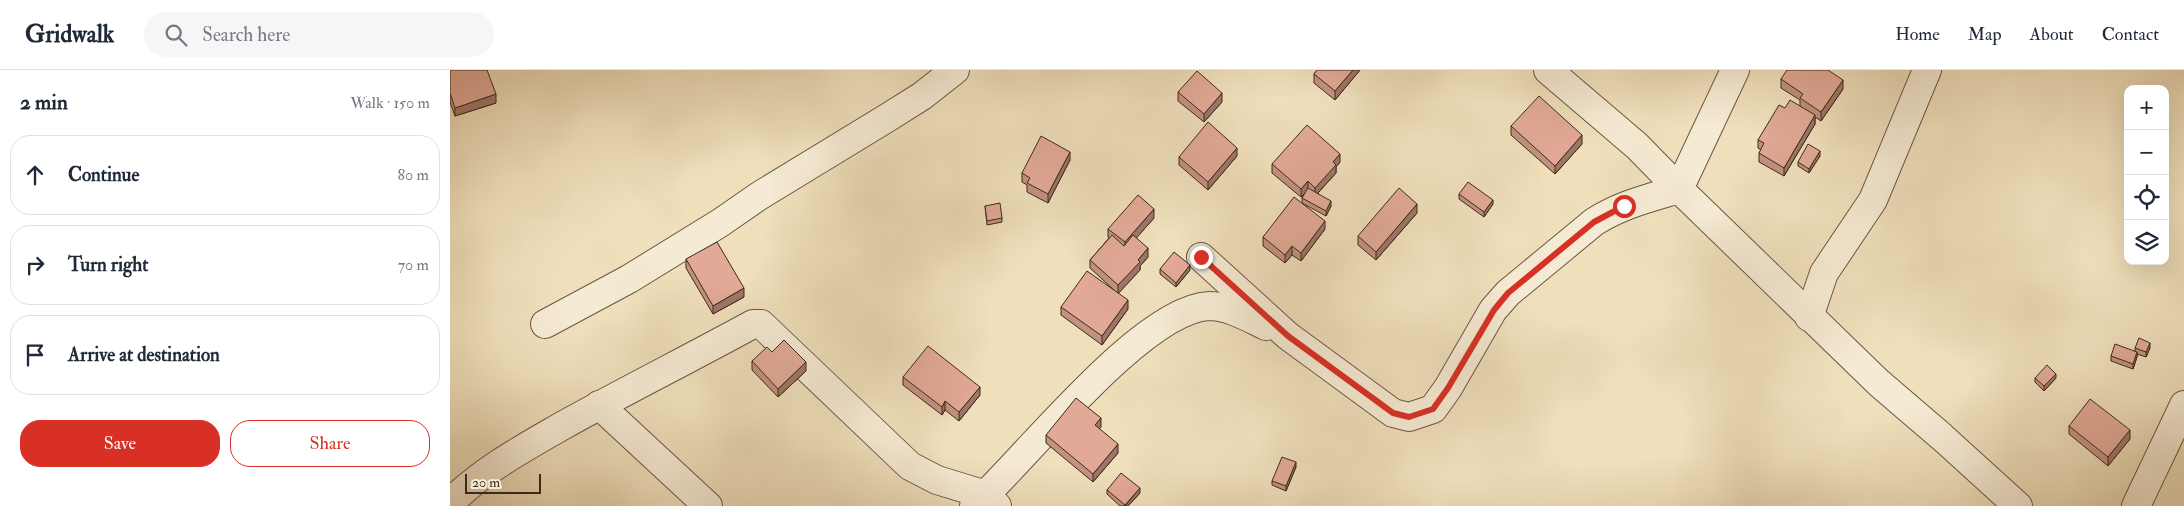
<!DOCTYPE html>
<html lang="en">
<head>
<meta charset="utf-8">
<style>
	body { margin:0; font-family:"IM FELL Double Pica",serif; background:#f6f6f7; color:#1f2937 }
	.controls { position:absolute; right:15px; top:15px; display:grid; overflow:hidden; border-radius:10px; box-shadow:0 5px 20px #0002 }
	.controls button { width:45px; height:45px; display:grid; place-items:center; padding:0; border:0; border-bottom:1px solid #e0e1e3; background:#fff; color:#1f2937; font:25px sans-serif }
	.scale { position:absolute; left:15px; bottom:12px; width:76px; box-sizing:border-box; padding-left:5px; border:2px solid #3d2a19; border-top:0; font-size:14px; line-height:18px; white-space:nowrap; color:#3d2a19; -webkit-text-stroke:4px #f5ead3; paint-order:stroke }
	.stop { position:absolute; width:15px; height:15px; margin:-11px; border:4px solid #d93025; border-radius:50%; background:#fff }
	.stop.end { background:#d93025; border-color:#fff; box-shadow:0 1px 5px #0008 }
	.list { margin:0; padding:0; list-style:none }
	h2 { display:flex; justify-content:space-between; align-items:center; height:65px; margin:0; padding:0 20px; font-size:21px }
	h2 small { font-size:16px; font-weight:400; color:#747a83 }
	.list li { display:grid; grid-template-columns:32px 1fr auto; gap:15px; align-items:center; box-sizing:border-box; height:80px; margin:0 10px 10px; padding:0 10px; border:1px solid #e0e1e3; border-radius:20px }
	.list b { display:block; font-size:19px; white-space:nowrap }
	.list em { font-size:16px; font-style:normal; color:#747a83 }
	.actions { display:flex; gap:10px; padding:15px 20px }
	.actions a { flex:1; padding:11px 0; border:1px solid #d93025; border-radius:20px; text-align:center; font-size:18px; color:#d93025 }
	.actions .main { background:#d93025; color:#fff }
	.icon { flex:none; width:28px; height:28px; fill:none; stroke:currentColor; stroke-width:2; stroke-linecap:round; stroke-linejoin:round }
	.map { position:relative; flex:none; width:1734px; height:436px; overflow:hidden }
	header { display:flex; align-items:center; gap:30px; box-sizing:border-box; height:70px; padding:0 25px; background:#fff; border-bottom:1px solid #e0e1e3 }
	header strong { font-size:24px }
	nav { display:flex; gap:28px; margin-inline-start:auto; font-size:18px }
	.search { width:350px; height:45px; background:#f6f6f7; display:flex; align-items:center; gap:12px; box-sizing:border-box; padding:0 18px; border-radius:28px; color:#747a83; font-size:19px }
	main { display:flex }
	aside { flex:1; background:#fff }
	.map>svg:first-child { display:block }
</style>
</head>
<body>
<header>
<strong>Gridwalk</strong>
<div class="search"><svg class="icon" aria-label="search" viewBox="0 0 24 24"><circle cx="10" cy="10" r="6"/><path d="M15 15l6 6"/></svg>Search here</div>
<nav><a>Home</a><a>Map</a><a>About</a><a>Contact</a></nav>
</header>
<main>
<aside>
<h2>2 min<small>Walk · 150 m</small></h2>
<ul class="list">
<li><svg class="icon" aria-label="ahead" viewBox="0 0 24 24"><path d="M12 20V5M6 11l6-6 6 6"/></svg><div><b>Continue</b></div><em>80 m</em></li>
<li><svg class="icon" aria-label="right" viewBox="0 0 24 24"><path d="M7 20v-9h11M14 6l5 5-5 5"/></svg><div><b>Turn right</b></div><em>70 m</em></li>
<li><svg class="icon" aria-label="arrive" viewBox="0 0 24 24"><path d="M6 21V4h12l-3 4 3 4H6"/></svg><div><b>Arrive at destination</b></div></li>
</ul>
<div class="actions"><a class="main">Save</a><a>Share</a></div>
</aside>
<div class="map">
<svg width="1734" height="436" viewBox="0 0 1734 436">
	<rect width="100%" height="100%" fill="#efdfbb"/>
	<filter id="stains"><feTurbulence type="fractalNoise" baseFrequency=".004" numOctaves="4"/><feColorMatrix values="0 0 0 0 .2 0 0 0 0 .09 0 0 0 0 .02 0 0 0 .5 -.17"/></filter>
	<radialGradient id="worn" r=".72"><stop offset=".6" stop-color="#630" stop-opacity="0"/><stop offset="1" stop-color="#630" stop-opacity=".3"/></radialGradient>
	<g fill="none" stroke-linecap="round" stroke-linejoin="round">
		<g stroke="#6a5742" stroke-width="30">
			<g id="street">
				<path d="M 1098,0 L 1187,76 L 1229,119 L 1429,313 L 1492,367 L 1568,436"/>
				<path d="M 751,187 L 838,266 L 943,343 L 959,347 L 983,339 L 998,318 L 1043,240 L 1058,223 L 1144,152 C 1170,135 1199,128 1229,119 L 1285,0"/>
				<path d="M 1359,247 L 1374,203 L 1423,130 L 1477,0"/>
				<path d="M 95,254 L 179,209 L 270,153 L 309,126 L 437,48 L 472,26 L 505,0"/>
				<path d="M 149,335 L 258,436"/>
				<path d="M 0,433 C 33,400 72,379 112,356 C 175,321 239,289 303,254 L 311,254 L 460,396 L 487,410 L 536,425 L 547,436"/>
				<path d="M 524,436 C 575,389 692,239 759,236 C 779,236 799,248 816,256"/>
				<path d="M 1686,436 L 1734,335"/>
			</g>
		</g>
		<use href="#street" stroke="#f5ead3" stroke-width="28"/>
	</g>
	<g fill="#c29181" stroke="#3d2a19">
		<path d="M 0,0 L 46,33 L 5,46 L 0,32 Z"/>
		<path d="M 867,0 L 910,0 L 885,30 L 864,13 L 864,4 Z"/>
		<path d="M 1331,9 L 1393,19 L 1371,51 L 1365,47 L 1365,54 L 1334,106 L 1309,92 L 1309,83 L 1311,80 L 1308,78 L 1308,70 L 1335,38 L 1350,36 L 1350,30 L 1331,18 Z"/>
		<path d="M 728,22 L 772,32 L 754,52 L 728,31 Z"/>
		<path d="M 1061,56 L 1132,74 L 1105,104 L 1061,65 Z"/>
		<path d="M 787,86 L 758,120 L 729,95 L 729,87 Z"/>
		<path d="M 1370,86 L 1359,103 L 1348,96 L 1348,92 Z"/>
		<path d="M 620,90 L 598,133 L 577,122 L 577,115 L 572,112 L 572,103 Z"/>
		<path d="M 890,92 L 886,97 L 886,103 L 868,123 L 881,136 L 876,146 L 852,133 L 852,128 L 855,122 L 851,127 L 822,103 L 822,94 Z"/>
		<path d="M 1009,124 L 1043,134 L 1034,147 L 1009,129 Z"/>
		<path d="M 535,136 L 552,148 L 552,152 L 537,155 Z"/>
		<path d="M 967,143 L 926,190 L 908,175 L 908,166 Z"/>
		<path d="M 704,148 L 686,168 L 698,187 L 690,196 L 690,200 L 668,223 L 678,239 L 652,275 L 611,245 L 611,237 L 665,221 L 640,198 L 640,190 L 659,168 L 658,167 L 658,159 Z"/>
		<path d="M 875,159 L 851,191 L 842,185 L 835,193 L 813,176 L 813,167 Z"/>
		<path d="M 236,189 L 294,227 L 263,244 L 236,198 Z"/>
		<path d="M 710,199 L 740,200 L 726,217 L 710,204 Z"/>
		<path d="M 1685,278 L 1700,278 L 1696,287 L 1687,284 L 1687,287 L 1683,299 L 1661,291 L 1661,286 L 1685,281 Z"/>
		<path d="M 322,282 L 356,301 L 328,327 L 302,300 L 302,291 Z"/>
		<path d="M 453,307 L 530,325 L 509,351 L 495,340 L 492,345 L 453,315 Z"/>
		<path d="M 1585,308 L 1606,308 L 1594,321 L 1585,312 Z"/>
		<path d="M 1619,356 L 1680,369 L 1658,396 L 1619,364 Z"/>
		<path d="M 651,357 L 649,359 L 668,383 L 643,412 L 596,373 L 596,365 Z"/>
		<path d="M 846,397 L 836,421 L 822,415 L 822,411 Z"/>
		<path d="M 657,420 L 690,423 L 678,436 L 670,436 L 657,424 Z"/>
	</g>
	<g fill="#9e7669" stroke="#3d2a19">
		<path d="M 903,0 L 910,0 L 885,30 L 885,21 Z"/>
		<path d="M 1393,10 L 1393,19 L 1371,51 L 1371,42 Z"/>
		<path d="M 772,23 L 772,32 L 754,52 L 754,44 Z"/>
		<path d="M 46,24 L 46,33 L 5,46 L 5,38 Z"/>
		<path d="M 1365,45 L 1365,54 L 1334,106 L 1334,98 Z"/>
		<path d="M 1132,65 L 1132,74 L 1105,104 L 1105,96 Z"/>
		<path d="M 787,78 L 787,86 L 758,120 L 758,112 Z"/>
		<path d="M 1370,81 L 1370,86 L 1359,103 L 1359,99 Z"/>
		<path d="M 620,82 L 620,90 L 598,133 L 598,124 Z"/>
		<path d="M 890,84 L 890,92 L 886,97 L 886,103 L 865,126 L 865,118 L 883,92 Z"/>
		<path d="M 858,111 L 858,120 L 851,127 L 851,119 Z"/>
		<path d="M 1043,130 L 1043,134 L 1034,147 L 1034,142 Z"/>
		<path d="M 881,131 L 881,136 L 876,146 L 876,141 Z"/>
		<path d="M 967,134 L 967,143 L 926,190 L 926,182 Z"/>
		<path d="M 704,139 L 704,148 L 675,181 L 675,172 Z"/>
		<path d="M 875,151 L 875,159 L 851,191 L 851,183 Z"/>
		<path d="M 842,176 L 842,185 L 835,193 L 835,185 Z"/>
		<path d="M 698,178 L 698,187 L 690,196 L 690,200 L 668,224 L 668,215 L 688,190 Z"/>
		<path d="M 740,195 L 740,200 L 726,217 L 726,213 Z"/>
		<path d="M 294,218 L 294,227 L 263,244 L 263,236 Z"/>
		<path d="M 678,230 L 678,239 L 652,275 L 652,266 Z"/>
		<path d="M 1700,273 L 1700,278 L 1696,287 L 1696,282 Z"/>
		<path d="M 1687,282 L 1687,287 L 1683,299 L 1683,294 Z"/>
		<path d="M 356,292 L 356,301 L 328,327 L 328,319 Z"/>
		<path d="M 1606,304 L 1606,308 L 1594,321 L 1594,316 Z"/>
		<path d="M 530,317 L 530,325 L 509,351 L 509,342 Z"/>
		<path d="M 495,331 L 495,340 L 492,345 L 492,337 Z"/>
		<path d="M 651,348 L 651,357 L 645,364 L 645,355 Z"/>
		<path d="M 1680,360 L 1680,369 L 1658,396 L 1658,387 Z"/>
		<path d="M 668,374 L 668,383 L 643,412 L 643,404 Z"/>
		<path d="M 846,392 L 846,397 L 836,421 L 836,416 Z"/>
		<path d="M 690,418 L 690,423 L 678,436 L 675,436 Z"/>
	</g>
	<g fill="#e1a996" stroke="#3d2a19">
		<path d="M 0,0 L 37,0 L 46,24 L 5,38 L 0,23 Z"/>
		<path d="M 867,0 L 903,0 L 885,21 L 864,4 Z"/>
		<path d="M 1337,0 L 1378,0 L 1393,10 L 1371,42 L 1350,28 L 1353,24 L 1331,9 Z"/>
		<path d="M 747,1 L 772,23 L 754,44 L 728,22 Z"/>
		<path d="M 1089,26 L 1132,65 L 1105,96 L 1061,56 Z"/>
		<path d="M 1340,30 L 1365,45 L 1334,98 L 1309,83 L 1314,73 L 1308,70 L 1329,35 L 1335,38 Z"/>
		<path d="M 758,52 L 787,78 L 758,112 L 729,87 Z"/>
		<path d="M 857,55 L 890,84 L 883,92 L 886,95 L 865,118 L 858,111 L 851,119 L 822,94 Z"/>
		<path d="M 591,66 L 620,82 L 598,124 L 577,113 L 580,108 L 572,103 Z"/>
		<path d="M 1358,74 L 1370,81 L 1359,99 L 1348,92 Z"/>
		<path d="M 1018,112 L 1043,130 L 1034,142 L 1009,124 Z"/>
		<path d="M 858,118 L 881,131 L 876,141 L 852,128 Z"/>
		<path d="M 949,118 L 967,134 L 926,182 L 908,166 Z"/>
		<path d="M 688,125 L 704,139 L 675,172 L 658,159 Z"/>
		<path d="M 844,127 L 875,151 L 851,183 L 842,176 L 835,185 L 813,167 Z"/>
		<path d="M 550,133 L 552,148 L 537,151 L 535,136 Z"/>
		<path d="M 662,165 L 674,176 L 683,165 L 698,178 L 688,190 L 690,192 L 668,215 L 640,190 Z"/>
		<path d="M 267,172 L 294,218 L 263,236 L 236,189 Z"/>
		<path d="M 724,182 L 740,195 L 726,213 L 710,199 Z"/>
		<path d="M 637,201 L 678,230 L 652,266 L 611,237 Z"/>
		<path d="M 1689,268 L 1700,273 L 1696,282 L 1685,278 Z"/>
		<path d="M 334,270 L 356,292 L 328,319 L 302,291 L 317,277 L 322,282 Z"/>
		<path d="M 1665,274 L 1687,282 L 1683,294 L 1661,286 Z"/>
		<path d="M 478,276 L 530,317 L 509,342 L 495,331 L 492,337 L 453,307 Z"/>
		<path d="M 1597,295 L 1606,304 L 1594,316 L 1585,308 Z"/>
		<path d="M 626,328 L 651,348 L 645,355 L 668,374 L 643,404 L 596,365 Z"/>
		<path d="M 1640,329 L 1680,360 L 1658,387 L 1619,356 Z"/>
		<path d="M 832,387 L 846,392 L 836,416 L 822,411 Z"/>
		<path d="M 671,403 L 690,418 L 675,435 L 657,420 Z"/>
	</g>
	<g fill="none" stroke-linecap="round" stroke-linejoin="round">
		<path stroke="#d93025" stroke-width="6" d="M 751,187 L 838,266 L 943,343 L 959,347 L 983,339 L 998,318 L 1044,240 L 1058,223 L 1144,152 L 1174,136"/>
	</g>
	<rect width="100%" height="100%" filter="url(#stains)"/>
	<rect width="100%" height="100%" fill="url(#worn)"/>
</svg>
<div class="controls">
<button>+</button>
<button>−</button>
<button><svg class="icon" aria-label="locate" viewBox="0 0 24 24"><circle cx="12" cy="12" r="6"/><path d="M12 2v4M12 18v4M2 12h4M18 12h4"/></svg></button>
<button><svg class="icon" aria-label="layers" viewBox="0 0 24 24"><path d="M12 4l9 5-9 5-9-5zM3 14l9 5 9-5"/></svg></button>
</div>
<div class="scale">20 m</div>
<div class="stop" style="left:1174px;top:136px"></div>
<div class="stop end" style="left:751px;top:187px"></div>
</div>
</main>
</body>
</html>
